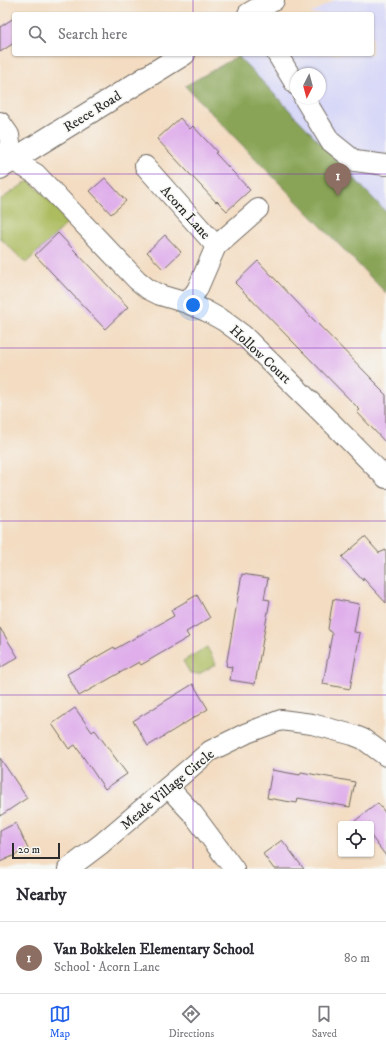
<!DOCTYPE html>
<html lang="en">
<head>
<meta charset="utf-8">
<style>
	body { margin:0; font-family:"IM FELL DW Pica",serif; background:#f7f7f7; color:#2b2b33 }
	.controls { position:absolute; right:12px; bottom:12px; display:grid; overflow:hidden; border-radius:4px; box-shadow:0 1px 3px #0004 }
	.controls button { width:36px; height:36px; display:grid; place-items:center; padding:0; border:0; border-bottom:1px solid #e1e1e2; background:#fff; color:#2b2b33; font:20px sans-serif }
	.compass { position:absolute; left:290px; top:68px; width:36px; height:36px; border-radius:50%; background:#fff; box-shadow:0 1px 3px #0004; rotate:186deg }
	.scale { position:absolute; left:12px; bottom:10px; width:48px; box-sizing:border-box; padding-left:4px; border:2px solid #2b2b2b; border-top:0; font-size:11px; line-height:14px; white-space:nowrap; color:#2b2b2b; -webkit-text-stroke:3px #f6f6f2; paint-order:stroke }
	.you { position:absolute; left:193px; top:305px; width:14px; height:14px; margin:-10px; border:3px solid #fff; border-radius:50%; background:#1a73e8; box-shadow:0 0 0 6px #1a73e833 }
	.badge { display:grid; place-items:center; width:26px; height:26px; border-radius:50%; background:#2563eb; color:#fff; font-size:13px; font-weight:700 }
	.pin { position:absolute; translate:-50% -33px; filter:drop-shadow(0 1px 2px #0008) }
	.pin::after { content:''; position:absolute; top:21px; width:14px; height:12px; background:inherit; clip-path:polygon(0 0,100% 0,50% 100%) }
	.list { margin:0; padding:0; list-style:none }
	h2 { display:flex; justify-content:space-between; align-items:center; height:52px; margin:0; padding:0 16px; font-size:17px }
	h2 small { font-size:13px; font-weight:400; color:#7c7c81 }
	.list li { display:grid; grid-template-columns:26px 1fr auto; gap:12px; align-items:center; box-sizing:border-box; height:72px; padding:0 16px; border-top:1px solid #e1e1e2 }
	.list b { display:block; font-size:15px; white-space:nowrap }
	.list p { margin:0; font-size:13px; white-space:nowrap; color:#7c7c81 }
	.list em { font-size:13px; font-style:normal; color:#7c7c81 }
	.icon { flex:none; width:22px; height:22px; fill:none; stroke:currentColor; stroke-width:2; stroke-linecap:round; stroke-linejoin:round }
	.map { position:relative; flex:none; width:386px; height:869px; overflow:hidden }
	.search { position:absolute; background:#fff; box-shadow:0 1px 3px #0004; left:12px; right:12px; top:12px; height:44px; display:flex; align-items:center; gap:10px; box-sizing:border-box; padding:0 14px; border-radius:4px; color:#7c7c81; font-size:15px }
	.sheet { height:124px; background:#fff }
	nav { display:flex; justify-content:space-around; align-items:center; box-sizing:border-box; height:56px; border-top:1px solid #e1e1e2; background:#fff; font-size:11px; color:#7c7c81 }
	nav a { display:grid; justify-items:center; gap:2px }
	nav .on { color:#2563eb }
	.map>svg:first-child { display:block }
</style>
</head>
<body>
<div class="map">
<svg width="386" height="869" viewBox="0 0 386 869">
	<rect width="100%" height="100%" fill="#f6f6f2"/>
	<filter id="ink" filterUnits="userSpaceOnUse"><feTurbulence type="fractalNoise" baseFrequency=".025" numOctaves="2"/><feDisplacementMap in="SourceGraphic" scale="8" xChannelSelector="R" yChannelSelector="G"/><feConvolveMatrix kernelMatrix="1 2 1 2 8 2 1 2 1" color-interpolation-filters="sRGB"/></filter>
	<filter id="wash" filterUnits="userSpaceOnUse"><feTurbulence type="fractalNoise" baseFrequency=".012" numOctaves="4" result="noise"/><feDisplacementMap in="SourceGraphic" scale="16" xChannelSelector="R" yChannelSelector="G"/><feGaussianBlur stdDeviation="0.9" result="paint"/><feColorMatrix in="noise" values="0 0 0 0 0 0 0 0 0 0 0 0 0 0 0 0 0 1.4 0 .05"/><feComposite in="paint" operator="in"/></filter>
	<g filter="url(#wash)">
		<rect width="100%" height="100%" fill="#f3dcc1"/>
		<path fill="#d7d7f8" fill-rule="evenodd" d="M 335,0 L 386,0 L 386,293 L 185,86 L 241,54 L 372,54 L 372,14 L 310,14 ZM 296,74 L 320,74 L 320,98 L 296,98 Z"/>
		<g fill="#acbc5f" stroke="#6c7445">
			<path d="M 28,181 C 41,190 60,209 67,224 L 26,263 L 0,238 L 0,200 Z"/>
			<path d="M 207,647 L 216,664 L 199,674 L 190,673 L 183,661 Z"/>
		</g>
		<path fill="#89a456" stroke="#5a6840" d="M 238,56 L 386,212 L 386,293 L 185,86 Z"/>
		<g id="blocks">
			<g fill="#dfaeeb">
				<path d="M 14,18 L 14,43 L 0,52 L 0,27 Z"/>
				<path d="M 180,118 L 190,129 L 193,126 L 217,152 L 215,153 L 250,190 L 227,211 L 217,201 L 216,202 L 157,139 Z"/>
				<path d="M 105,178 L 126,201 L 111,214 L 90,191 Z"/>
				<path d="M 58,233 L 128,307 L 105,329 L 35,255 Z"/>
				<path d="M 165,235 L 181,252 L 163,269 L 147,252 Z"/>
				<path d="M 258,261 L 311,317 L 377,384 L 376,385 L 386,395 L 386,443 L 357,412 L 360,410 L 235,283 Z"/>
				<path d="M 365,537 L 379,553 L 386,550 L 386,603 L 363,578 L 363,581 L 342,557 Z"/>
				<path d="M 242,574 L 268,578 L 264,599 L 270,600 L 255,684 L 230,680 L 232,667 L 226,666 Z"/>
				<path d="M 197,595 L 210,618 L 186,632 L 189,637 L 141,665 L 139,662 L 79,696 L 67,674 L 114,647 L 115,649 L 174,616 L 171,610 Z"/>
				<path d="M 333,599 L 359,604 L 354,632 L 360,633 L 350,689 L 323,684 L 332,634 L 328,629 Z"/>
				<path d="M 0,628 L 18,657 L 0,668 Z"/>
				<path d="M 193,684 L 208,709 L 148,746 L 133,721 Z"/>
				<path d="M 75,708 L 92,732 L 95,730 L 127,774 L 105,789 L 75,745 L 69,749 L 52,724 Z"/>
				<path d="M 0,758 L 27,798 L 0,816 Z"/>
				<path d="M 272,770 L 300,775 L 301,772 L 355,782 L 350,807 L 298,798 L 297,803 L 267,798 Z"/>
				<path d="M 378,803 L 386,814 L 386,856 L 371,836 L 371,824 L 351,824 Z"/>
				<path d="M 16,823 L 28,849 L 0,862 L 0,831 Z"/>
				<path d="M 282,840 L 304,869 L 274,869 L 263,854 Z"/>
			</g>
		</g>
	</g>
	<g filter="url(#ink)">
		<use href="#blocks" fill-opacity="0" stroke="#716960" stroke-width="1"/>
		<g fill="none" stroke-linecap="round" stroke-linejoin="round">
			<g stroke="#716960" stroke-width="22">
				<g id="minor">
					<path d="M 277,54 L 296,85"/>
					<path d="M 304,98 L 330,141 L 355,161 L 386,165"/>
					<path d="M 0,122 L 9,135 L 12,161"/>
					<path d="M 0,153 L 36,174 L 137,280 L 148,289 L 160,295 L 187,303 L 206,311 L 224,321 L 243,335 L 327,418 L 386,478"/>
					<path d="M 145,166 L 216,246 L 197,290 L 187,303"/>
					<path d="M 216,246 L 258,209"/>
					<path d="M 168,787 L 193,814 L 234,869"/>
					<path d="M 68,869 L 101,844 L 210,751 L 247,733 L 281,720 L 312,724 L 353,735 L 363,739 L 386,756"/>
				</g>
			</g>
			<g stroke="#716960" stroke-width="24">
				<g id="major">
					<path d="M 249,14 L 273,0"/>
					<path d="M 0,168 L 184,54"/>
				</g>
			</g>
			<use href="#minor" stroke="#fff" stroke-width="20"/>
			<use href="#major" stroke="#fff" stroke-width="22"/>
		</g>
	</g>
	<path fill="none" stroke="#7b2cbf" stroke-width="1" stroke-opacity="0.55" d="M 193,0 L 193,14M 193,54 L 193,869M 0,174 L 386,174M 0,348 L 386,348M 0,521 L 386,521M 0,695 L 386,695"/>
	<g text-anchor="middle" stroke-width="3" stroke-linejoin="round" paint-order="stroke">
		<g font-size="14" fill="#2b2b2b" stroke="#f6f6f2">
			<text transform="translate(92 111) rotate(-32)" y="5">Reece Road</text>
			<text transform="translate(186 212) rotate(48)" y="5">Acorn Lane</text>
			<text transform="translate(261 354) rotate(43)" y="5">Hollow Court</text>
			<text transform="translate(167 789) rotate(-40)" y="5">Meade Village Circle</text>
		</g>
	</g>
</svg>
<div class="controls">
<button><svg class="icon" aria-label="locate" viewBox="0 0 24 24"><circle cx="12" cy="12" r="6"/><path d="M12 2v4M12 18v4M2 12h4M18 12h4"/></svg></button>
</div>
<svg class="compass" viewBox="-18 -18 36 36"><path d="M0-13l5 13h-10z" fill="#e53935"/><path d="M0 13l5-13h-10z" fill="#7c7c81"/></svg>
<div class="scale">20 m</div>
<div class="you"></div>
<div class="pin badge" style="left:338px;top:196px;background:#8d6e63">1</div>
<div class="search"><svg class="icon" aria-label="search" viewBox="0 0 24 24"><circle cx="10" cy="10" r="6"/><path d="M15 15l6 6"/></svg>Search here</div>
</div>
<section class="sheet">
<h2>Nearby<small></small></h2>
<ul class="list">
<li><span class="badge" style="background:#8d6e63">1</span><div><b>Van Bokkelen Elementary School</b><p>School · Acorn Lane</p></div><em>80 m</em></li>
</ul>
</section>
<nav>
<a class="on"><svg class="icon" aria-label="map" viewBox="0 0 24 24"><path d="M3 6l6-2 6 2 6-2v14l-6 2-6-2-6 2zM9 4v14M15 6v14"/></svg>Map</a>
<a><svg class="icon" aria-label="directions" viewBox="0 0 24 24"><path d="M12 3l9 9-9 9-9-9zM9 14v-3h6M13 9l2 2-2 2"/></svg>Directions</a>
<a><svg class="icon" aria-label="saved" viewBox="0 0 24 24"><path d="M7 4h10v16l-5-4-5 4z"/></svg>Saved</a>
</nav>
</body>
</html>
